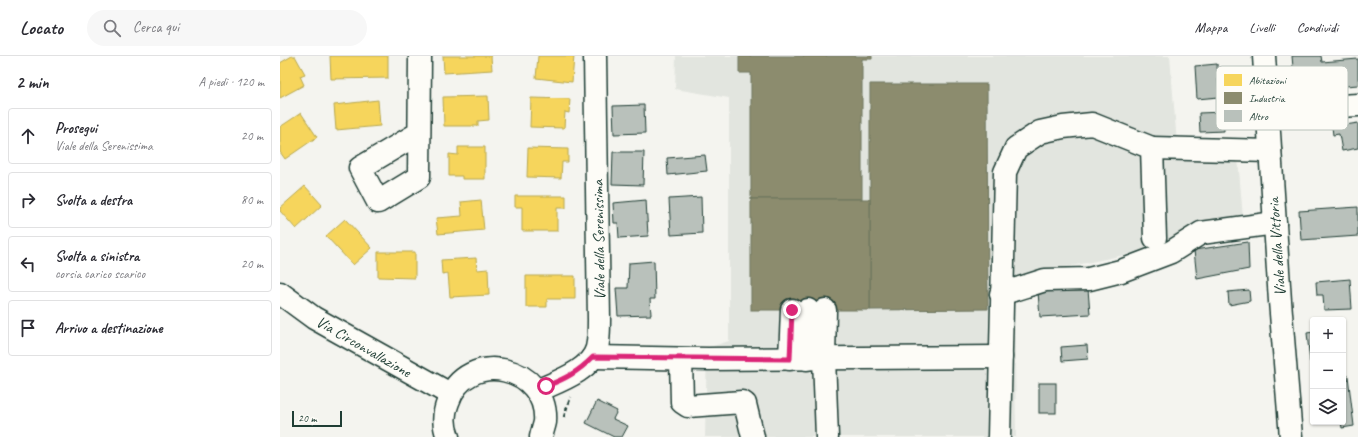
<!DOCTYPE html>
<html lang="it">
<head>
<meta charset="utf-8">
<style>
	body { margin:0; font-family:Caveat,sans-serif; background:#f7f7f7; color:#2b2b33 }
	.controls { position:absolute; right:12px; bottom:12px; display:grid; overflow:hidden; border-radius:4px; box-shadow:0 1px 3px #0004 }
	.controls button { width:36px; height:36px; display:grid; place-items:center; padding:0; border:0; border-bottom:1px solid #e1e1e2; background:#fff; color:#2b2b33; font:20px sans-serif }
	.scale { position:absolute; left:12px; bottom:10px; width:50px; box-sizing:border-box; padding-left:4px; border:2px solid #1f3d34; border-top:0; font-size:11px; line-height:14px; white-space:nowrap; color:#1f3d34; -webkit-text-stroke:3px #fdfcf7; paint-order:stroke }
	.stop { position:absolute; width:12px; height:12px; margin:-9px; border:3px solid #db2777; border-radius:50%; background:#fff }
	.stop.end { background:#db2777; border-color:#fff; box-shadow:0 1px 4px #0008 }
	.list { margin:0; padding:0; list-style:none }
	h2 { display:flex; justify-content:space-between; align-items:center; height:52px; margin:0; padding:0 16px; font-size:17px }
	h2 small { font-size:13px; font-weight:400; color:#7c7c81 }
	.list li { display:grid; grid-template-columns:26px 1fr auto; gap:12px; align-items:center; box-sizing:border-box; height:56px; margin:0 8px 8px; padding:0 8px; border:1px solid #e1e1e2; border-radius:4px }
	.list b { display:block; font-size:15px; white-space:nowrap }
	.list p { margin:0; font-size:13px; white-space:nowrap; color:#7c7c81 }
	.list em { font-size:13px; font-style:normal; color:#7c7c81 }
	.icon { flex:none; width:22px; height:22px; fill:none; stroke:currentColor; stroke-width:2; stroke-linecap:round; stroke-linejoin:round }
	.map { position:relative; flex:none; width:1078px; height:381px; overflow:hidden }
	header { display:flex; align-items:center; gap:24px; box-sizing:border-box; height:56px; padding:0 20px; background:#fff; border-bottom:1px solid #e1e1e2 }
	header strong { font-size:19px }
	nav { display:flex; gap:22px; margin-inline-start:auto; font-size:14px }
	.search { width:280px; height:36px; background:#f7f7f7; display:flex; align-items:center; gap:10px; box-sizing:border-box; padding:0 14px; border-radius:22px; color:#7c7c81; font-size:15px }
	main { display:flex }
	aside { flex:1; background:#fff }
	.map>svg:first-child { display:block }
</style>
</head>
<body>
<header>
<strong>Locato</strong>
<div class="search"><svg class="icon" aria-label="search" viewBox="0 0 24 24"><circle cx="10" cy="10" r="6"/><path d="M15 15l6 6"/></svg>Cerca qui</div>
<nav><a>Mappa</a><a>Livelli</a><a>Condividi</a></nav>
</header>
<main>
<aside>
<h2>2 min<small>A piedi · 120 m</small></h2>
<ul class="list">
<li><svg class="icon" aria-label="ahead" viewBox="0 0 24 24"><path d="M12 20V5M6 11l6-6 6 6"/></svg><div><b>Prosegui</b><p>Viale della Serenissima</p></div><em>20 m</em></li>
<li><svg class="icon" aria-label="right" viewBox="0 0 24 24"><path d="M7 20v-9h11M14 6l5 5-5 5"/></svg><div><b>Svolta a destra</b></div><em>80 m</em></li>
<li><svg class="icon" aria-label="left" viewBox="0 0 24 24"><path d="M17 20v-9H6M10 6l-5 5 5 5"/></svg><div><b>Svolta a sinistra</b><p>corsia carico scarico</p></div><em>20 m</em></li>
<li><svg class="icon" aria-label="arrive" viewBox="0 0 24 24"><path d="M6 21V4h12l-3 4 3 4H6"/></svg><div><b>Arrivo a destinazione</b></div></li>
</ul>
</aside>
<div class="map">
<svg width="1078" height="381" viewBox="0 0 1078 381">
	<rect width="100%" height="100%" fill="#f4f4ef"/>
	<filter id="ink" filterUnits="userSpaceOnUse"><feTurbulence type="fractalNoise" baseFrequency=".025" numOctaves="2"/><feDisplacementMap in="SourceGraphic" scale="8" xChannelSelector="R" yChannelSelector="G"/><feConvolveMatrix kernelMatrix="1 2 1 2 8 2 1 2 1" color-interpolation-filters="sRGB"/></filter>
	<g filter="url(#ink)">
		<path fill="#e2e5df" d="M 396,0 L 890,0 L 897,88 L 957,90 L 964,174 L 758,217 L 734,230 L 736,381 L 425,381 L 427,292 L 449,285 L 449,42 L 395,33 Z"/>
		<g fill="#f6d55c" stroke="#b6a750">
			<path d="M 12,0 L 15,0 L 25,18 L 20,20 L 24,29 L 0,42 L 0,7 Z"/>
			<path d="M 50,0 L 108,0 L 108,22 L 51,23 Z"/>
			<path d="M 163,0 L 211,0 L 212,14 L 164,17 Z"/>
			<path d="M 258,0 L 294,0 L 292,26 L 256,22 Z"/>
			<path d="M 208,40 L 209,64 L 198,65 L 198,70 L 164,70 L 163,41 Z"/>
			<path d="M 251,42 L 290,43 L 289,57 L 285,56 L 284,72 L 250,71 Z"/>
			<path d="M 98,44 L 100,70 L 56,74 L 54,49 Z"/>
			<path d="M 21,57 L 37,81 L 5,103 L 0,96 L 0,71 Z"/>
			<path d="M 178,91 L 205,91 L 205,123 L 182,123 L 182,120 L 169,120 L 169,98 L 178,99 Z"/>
			<path d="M 248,92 L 288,93 L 288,106 L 282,106 L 281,122 L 247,121 Z"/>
			<path d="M 25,130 L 42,149 L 16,173 L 0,155 L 0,152 Z"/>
			<path d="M 235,140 L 286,140 L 286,152 L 277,152 L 277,175 L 242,175 L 242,151 L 235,151 Z"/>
			<path d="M 201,144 L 204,174 L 158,178 L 156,162 L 182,160 L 181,146 Z"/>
			<path d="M 65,163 L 92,192 L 73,209 L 46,180 Z"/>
			<path d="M 98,196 L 135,196 L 135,222 L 98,221 Z"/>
			<path d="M 196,202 L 197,214 L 208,213 L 209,239 L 170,241 L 168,217 L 162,218 L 161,204 Z"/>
			<path d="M 246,220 L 295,220 L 295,243 L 267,243 L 267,251 L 246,251 Z"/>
		</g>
		<g fill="#8c8c6e" stroke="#6b745d">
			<path d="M 459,0 L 592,0 L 592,3 L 582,3 L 582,143 L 471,143 L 471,17 L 459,17 Z"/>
			<path d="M 590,28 L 707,28 L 708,253 L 590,254 Z"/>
			<rect x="471" y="143" width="119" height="111"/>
		</g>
		<g fill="#b9c1bb" stroke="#1f3d34">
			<path d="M 1012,0 L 1041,0 L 1042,6 L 1078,3 L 1078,29 L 1015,34 Z"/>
			<path d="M 937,8 L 939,41 L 917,43 L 915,10 Z"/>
			<path d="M 364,49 L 365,77 L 334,78 L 333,50 Z"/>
			<path d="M 943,56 L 944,75 L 920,76 L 919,57 Z"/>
			<path d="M 1078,67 L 1078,92 L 1062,95 L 1059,78 L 1053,79 L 1052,71 Z"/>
			<path d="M 333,96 L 364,96 L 363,129 L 332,128 Z"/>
			<path d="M 425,99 L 427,115 L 388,119 L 387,102 Z"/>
			<path d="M 421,141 L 422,177 L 391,179 L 389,143 Z"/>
			<path d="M 366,144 L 368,180 L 339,182 L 338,167 L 334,167 L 333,147 Z"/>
			<path d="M 1078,151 L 1078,180 L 1021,184 L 1019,155 Z"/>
			<path d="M 968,186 L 969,213 L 917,223 L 914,194 Z"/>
			<path d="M 374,205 L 375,243 L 370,243 L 371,259 L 338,260 L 336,232 L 348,232 L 349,207 Z"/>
			<path d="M 1070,223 L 1072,253 L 1044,254 L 1043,239 L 1037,239 L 1036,226 Z"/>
			<path d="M 808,233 L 810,258 L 760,261 L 758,236 Z"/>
			<path d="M 969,234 L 970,245 L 949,249 L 948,236 Z"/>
			<path d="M 1033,276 L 1033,306 L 1030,306 L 1027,277 Z"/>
			<path d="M 807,289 L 808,303 L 782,305 L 781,291 Z"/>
			<path d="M 1068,320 L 1074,370 L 1062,372 L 1061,366 L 1063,366 L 1063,321 Z"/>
			<rect x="759" y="327" width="17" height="30"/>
			<path d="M 317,345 L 337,355 L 333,363 L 348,370 L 342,381 L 334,381 L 306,367 Z"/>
		</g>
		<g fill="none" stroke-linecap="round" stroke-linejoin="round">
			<g stroke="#1f3d34" stroke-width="25">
				<g id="minor">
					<path d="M 984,0 L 1000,245 L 1011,381"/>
					<path d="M 987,54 L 1078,49"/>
					<path d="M 139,77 L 80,112 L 98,146 L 139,121 L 140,0"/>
					<path d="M 872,92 L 990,95"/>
					<path d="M 0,237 L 34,262 L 170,338"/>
					<path d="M 721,238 L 765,224 L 809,223 L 841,215 L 891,196 L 921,177 L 995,167"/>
					<path d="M 545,254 L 544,302 L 547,381"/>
					<path d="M 313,301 L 428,303 L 721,301"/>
					<path d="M 401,303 L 402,346 L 408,350 L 462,346 L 465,348 L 473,381"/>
					<path d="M 510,303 L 512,254"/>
					<path d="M 527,303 L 528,254"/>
					<path d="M 257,335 C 276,326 311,315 317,292 C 319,283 319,273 319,264 L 315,0"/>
					<path d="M 168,381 C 163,369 163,358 168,346 C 186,291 269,310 265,366 C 264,371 262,376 261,381"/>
					<path d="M 719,381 L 725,116 L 736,92 L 760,76 L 783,71 L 812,68 L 872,92 L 875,182"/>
				</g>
			</g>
			<path stroke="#1f3d34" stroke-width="2.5" stroke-dasharray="4 3" stroke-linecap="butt" d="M 284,361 L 287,351 L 291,341"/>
			<use href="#minor" stroke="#fdfcf7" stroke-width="22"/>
		</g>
	</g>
	<g fill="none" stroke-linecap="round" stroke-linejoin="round" filter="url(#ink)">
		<path stroke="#db2777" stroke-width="5" d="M 266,330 C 285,323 298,316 313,301 L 510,303 L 512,254"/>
	</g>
	<g text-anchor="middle" stroke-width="4" stroke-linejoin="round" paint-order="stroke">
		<g font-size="16" fill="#1f3d34" stroke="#fdfcf7">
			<text transform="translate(318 184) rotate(-91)" y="6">Viale della Serenissima</text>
			<text transform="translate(996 191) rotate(-94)" y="6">Viale della Vittoria</text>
			<text transform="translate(84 290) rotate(30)" y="6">Via Circonvallazione</text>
		</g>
	</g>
	<rect x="936" y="10" width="132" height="64" rx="6" fill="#fdfcf7" stroke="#bac3bc" stroke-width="1"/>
	<rect x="944" y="18" width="18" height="12" fill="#f6d55c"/>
	<rect x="944" y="36" width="18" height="12" fill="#8c8c6e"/>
	<rect x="944" y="54" width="18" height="12" fill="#b9c1bb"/>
	<g font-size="11" fill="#1f3d34">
		<text x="969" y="28">Abitazioni</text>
		<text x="969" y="46">Industria</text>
		<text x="969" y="64">Altro</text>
	</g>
</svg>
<div class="controls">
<button>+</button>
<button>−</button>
<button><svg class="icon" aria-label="layers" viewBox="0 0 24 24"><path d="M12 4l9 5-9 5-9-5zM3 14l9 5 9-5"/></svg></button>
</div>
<div class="scale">20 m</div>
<div class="stop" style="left:266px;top:330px"></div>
<div class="stop end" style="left:512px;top:254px"></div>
</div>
</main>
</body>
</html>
